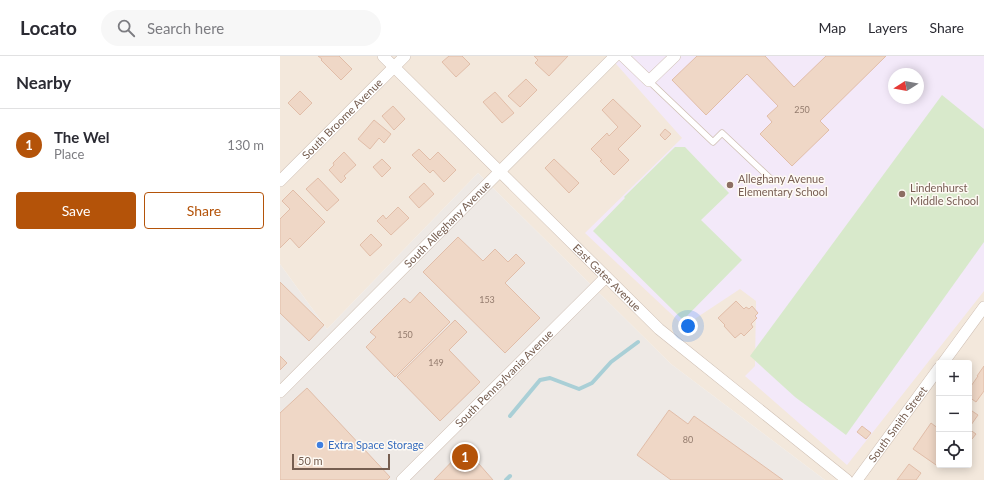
<!DOCTYPE html>
<html lang="en">
<head>
<meta charset="utf-8">
<style>
	body { margin:0; font-family:Lato,sans-serif; background:#f7f7f7; color:#2b2b33 }
	.controls { position:absolute; right:12px; bottom:12px; display:grid; overflow:hidden; border-radius:4px; box-shadow:0 2px 10px #0003 }
	.controls button { width:36px; height:36px; display:grid; place-items:center; padding:0; border:0; border-bottom:1px solid #e1e1e2; background:#fff; color:#2b2b33; font:20px sans-serif }
	.compass { position:absolute; left:608px; top:12px; width:36px; height:36px; border-radius:50%; background:#fff; box-shadow:0 2px 10px #0003; rotate:259deg }
	.scale { position:absolute; left:12px; bottom:10px; width:98px; box-sizing:border-box; padding-left:4px; border:2px solid #765e50; border-top:0; font-size:11px; line-height:14px; white-space:nowrap; color:#765e50; -webkit-text-stroke:3px #fefaf4; paint-order:stroke }
	.you { position:absolute; left:408px; top:270px; width:14px; height:14px; margin:-10px; border:3px solid #fff; border-radius:50%; background:#1a73e8; box-shadow:0 0 0 6px #1a73e833 }
	.badge { display:grid; place-items:center; width:26px; height:26px; border-radius:50%; background:#b45309; color:#fff; font-size:13px; font-weight:700 }
	.pin { position:absolute; translate:-50% -50%; border:2px solid #fff; box-shadow:0 1px 4px #0006 }
	.list { margin:0; padding:0; list-style:none }
	h2 { display:flex; justify-content:space-between; align-items:center; height:52px; margin:0; padding:0 16px; font-size:17px }
	h2 small { font-size:13px; font-weight:400; color:#7c7c81 }
	.list li { display:grid; grid-template-columns:26px 1fr auto; gap:12px; align-items:center; box-sizing:border-box; height:72px; padding:0 16px; border-top:1px solid #e1e1e2 }
	.list b { display:block; font-size:15px; white-space:nowrap }
	.list p { margin:0; font-size:13px; white-space:nowrap; color:#7c7c81 }
	.list em { font-size:13px; font-style:normal; color:#7c7c81 }
	.actions { display:flex; gap:8px; padding:12px 16px }
	.actions a { flex:1; padding:9px 0; border:1px solid #b45309; border-radius:4px; text-align:center; font-size:14px; color:#b45309 }
	.actions .main { background:#b45309; color:#fff }
	.icon { flex:none; width:22px; height:22px; fill:none; stroke:currentColor; stroke-width:2; stroke-linecap:round; stroke-linejoin:round }
	.map { position:relative; flex:none; width:704px; height:424px; overflow:hidden }
	header { display:flex; align-items:center; gap:24px; box-sizing:border-box; height:56px; padding:0 20px; background:#fff; border-bottom:1px solid #e1e1e2 }
	header strong { font-size:19px }
	nav { display:flex; gap:22px; margin-inline-start:auto; font-size:14px }
	.search { width:280px; height:36px; background:#f7f7f7; display:flex; align-items:center; gap:10px; box-sizing:border-box; padding:0 14px; border-radius:22px; color:#7c7c81; font-size:15px }
	main { display:flex }
	aside { flex:1; background:#fff }
	.map>svg:first-child { display:block }
</style>
</head>
<body>
<header>
<strong>Locato</strong>
<div class="search"><svg class="icon" aria-label="search" viewBox="0 0 24 24"><circle cx="10" cy="10" r="6"/><path d="M15 15l6 6"/></svg>Search here</div>
<nav><a>Map</a><a>Layers</a><a>Share</a></nav>
</header>
<main>
<aside>
<h2>Nearby<small></small></h2>
<ul class="list">
<li><span class="badge">1</span><div><b>The Wel</b><p>Place</p></div><em>130 m</em></li>
</ul>
<div class="actions"><a class="main">Save</a><a>Share</a></div>
</aside>
<div class="map">
<svg width="704" height="424" viewBox="0 0 704 424">
	<rect width="100%" height="100%" fill="#fcf6ed"/>
	<path fill="#f3e8dc" fill-rule="evenodd" d="M 0,0 L 704,0 L 704,424 L 545,424 L 391,308 L 198,117 L 47,273 L 0,208 ZM 614,18 L 638,18 L 638,42 L 614,42 ZM 659,307 L 689,307 L 689,409 L 659,409 Z"/>
	<path fill="#eee9e5" d="M 198,117 L 391,308 L 545,424 L 0,424 L 0,208 L 47,273 Z"/>
	<path fill="#f3e9f9" fill-rule="evenodd" d="M 329,0 L 704,0 L 704,235 L 567,409 L 465,320 L 475,310 L 476,245 L 460,233 L 404,270 L 305,177 L 402,82 ZM 614,18 L 638,18 L 638,42 L 614,42 Z"/>
	<g fill="#d8e9cb">
		<path d="M 662,39 L 704,73 L 704,186 L 566,379 L 515,341 L 470,300 Z"/>
		<path d="M 395,91 L 405,91 L 449,137 L 421,164 L 462,204 L 403,264 L 313,175 L 345,142 L 344,141 Z"/>
	</g>
	<g fill="none" stroke-linecap="round" stroke-linejoin="round">
		<g stroke="#a9cfd6" stroke-width="4">
			<path d="M 230,360 L 260,324 L 270,322 L 299,333 L 312,327 L 331,306 L 358,286"/>
			<path d="M 226,424 L 230,420"/>
		</g>
	</g>
	<g fill="#efd7c6" stroke="#e1bda8">
		<path d="M 38,0 L 59,0 L 72,13 L 61,24 L 41,4 L 42,3 Z"/>
		<path d="M 169,0 L 182,0 L 190,8 L 176,21 L 162,6 Z"/>
		<path d="M 254,0 L 288,0 L 269,20 L 255,7 L 258,4 Z"/>
		<path d="M 417,0 L 485,0 L 514,31 L 546,0 L 606,0 L 540,65 L 549,74 L 512,110 L 480,78 L 492,66 L 487,60 L 498,50 L 467,18 L 426,59 L 392,24 Z"/>
		<path d="M 246,23 L 257,34 L 240,51 L 228,40 Z"/>
		<path d="M 20,35 L 32,47 L 20,59 L 8,47 Z"/>
		<path d="M 215,36 L 234,57 L 222,67 L 203,46 Z"/>
		<path d="M 333,43 L 361,70 L 338,93 L 349,104 L 334,119 L 320,105 L 322,104 L 311,93 L 327,77 L 329,80 L 338,71 L 322,54 Z"/>
		<path d="M 113,50 L 125,63 L 114,74 L 102,60 Z"/>
		<path d="M 94,64 L 111,78 L 104,87 L 99,82 L 90,93 L 78,83 Z"/>
		<path d="M 385,73 L 391,78 L 385,84 L 380,79 Z"/>
		<path d="M 139,93 L 150,104 L 158,96 L 176,114 L 164,126 L 153,114 L 150,117 L 132,99 Z"/>
		<path d="M 64,96 L 76,109 L 64,120 L 66,122 L 61,127 L 49,114 L 54,109 L 53,107 Z"/>
		<path d="M 102,103 L 111,112 L 102,121 L 93,111 Z"/>
		<path d="M 274,103 L 299,127 L 289,137 L 265,112 Z"/>
		<path d="M 38,122 L 59,144 L 47,155 L 26,133 Z"/>
		<path d="M 144,127 L 154,138 L 139,152 L 129,141 Z"/>
		<path d="M 13,134 L 45,166 L 19,192 L 10,182 L 0,192 L 0,163 L 10,153 L 2,145 Z"/>
		<path d="M 118,151 L 129,162 L 111,179 L 97,165 L 103,159 L 106,163 Z"/>
		<path d="M 91,178 L 102,189 L 90,200 L 80,189 Z"/>
		<path d="M 178,181 L 203,205 L 215,193 L 228,206 L 236,198 L 245,207 L 225,227 L 260,262 L 225,297 L 143,216 Z"/>
		<path d="M 0,226 L 44,269 L 29,285 L 0,257 Z"/>
		<path d="M 140,236 L 170,266 L 115,321 L 86,291 L 96,281 L 90,276 L 124,242 L 130,247 Z"/>
		<path d="M 456,245 L 464,253 L 466,251 L 469,253 L 472,250 L 478,257 L 475,260 L 477,262 L 471,268 L 473,271 L 464,280 L 461,277 L 455,282 L 444,270 L 445,269 L 438,262 Z"/>
		<path d="M 175,264 L 187,276 L 169,294 L 200,326 L 160,365 L 117,321 Z"/>
		<path d="M 0,300 L 7,307 L 0,314 Z"/>
		<path d="M 704,310 L 704,335 L 696,346 L 689,341 L 689,333 L 698,320 L 697,320 Z"/>
		<path d="M 27,332 L 110,421 L 107,424 L 0,424 L 0,357 Z"/>
		<path d="M 689,353 L 698,359 L 691,369 L 689,367 Z"/>
		<path d="M 389,354 L 408,368 L 414,360 L 503,424 L 391,424 L 357,399 Z"/>
		<path d="M 651,367 L 659,373 L 659,409 L 660,409 L 659,411 L 633,393 Z"/>
		<path d="M 582,370 L 591,377 L 586,383 L 577,376 Z"/>
		<path d="M 689,373 L 696,378 L 692,383 L 689,381 Z"/>
		<path d="M 185,392 L 213,424 L 154,424 Z"/>
		<path d="M 629,408 L 641,417 L 636,424 L 617,424 Z"/>
	</g>
	<g fill="none" stroke-linecap="round" stroke-linejoin="round">
		<g stroke="#cebeb2" stroke-width="7">
			<path id="service" d="M 369,25 L 433,86 L 442,77 L 492,124"/>
		</g>
		<g stroke="#cebeb2" stroke-width="12">
			<g id="minor">
				<path id="s1" d="M 103,0 L 379,273 L 567,424"/>
				<path d="M 343,0 L 369,25 L 395,0"/>
				<path id="s2" d="M 0,125 L 125,0"/>
				<path d="M 663,307 L 704,251"/>
				<path id="s3" d="M 0,336 L 335,0"/>
				<path id="s4" d="M 122,424 L 326,221"/>
				<path id="s5" d="M 577,424 L 659,312"/>
			</g>
		</g>
		<use href="#service" stroke="#fff" stroke-width="5.5"/>
		<use href="#minor" stroke="#fff" stroke-width="11"/>
	</g>
	<g fill="#8d6e63" stroke="#fefaf4" stroke-width="1.5">
		<circle cx="450" cy="129" r="4"/>
		<circle cx="622" cy="138" r="4"/>
	</g>
	<circle fill="#3f7fe0" stroke="#fefaf4" stroke-width="1.5" cx="40" cy="389" r="4"/>
	<g text-anchor="middle" stroke-width="3" stroke-linejoin="round" paint-order="stroke">
		<g font-size="9" fill="#947c6e">
			<text x="522" y="57">250</text>
			<text x="207" y="247">153</text>
			<text x="125" y="282">150</text>
			<text x="156" y="310">149</text>
			<text x="408" y="387">80</text>
		</g>
		<g font-size="11" fill="#765e50" stroke="#fefaf4">
			<text dy="4" stroke="none"><textPath href="#s2" startOffset="88">South Broome Avenue</textPath></text>
			<text dy="4" stroke="none"><textPath href="#s3" startOffset="237">South Alleghany Avenue</textPath></text>
			<text dy="4" stroke="none"><textPath href="#s1" startOffset="315">East Gates Avenue</textPath></text>
			<text dy="4" stroke="none"><textPath href="#s4" startOffset="144">South Pennsylvania Avenue</textPath></text>
			<text dy="4" stroke="none"><textPath href="#s5" startOffset="69">South Smith Street</textPath></text>
		</g>
		<g font-size="11" fill="#785e54" stroke="#fefaf4" text-anchor="start">
			<text x="458" y="127">Alleghany Avenue<tspan x="458" dy="13">Elementary School</tspan></text>
			<text x="630" y="136">Lindenhurst<tspan x="630" dy="13">Middle School</tspan></text>
		</g>
		<g font-size="11" fill="#366cbe" stroke="#fefaf4" text-anchor="start">
			<text x="48" y="393">Extra Space Storage</text>
		</g>
	</g>
</svg>
<div class="controls">
<button>+</button>
<button>−</button>
<button><svg class="icon" aria-label="locate" viewBox="0 0 24 24"><circle cx="12" cy="12" r="6"/><path d="M12 2v4M12 18v4M2 12h4M18 12h4"/></svg></button>
</div>
<svg class="compass" viewBox="-18 -18 36 36"><path d="M0-13l5 13h-10z" fill="#e53935"/><path d="M0 13l5-13h-10z" fill="#7c7c81"/></svg>
<div class="scale">50 m</div>
<div class="you"></div>
<div class="pin badge" style="left:185px;top:401px">1</div>
</div>
</main>
</body>
</html>
